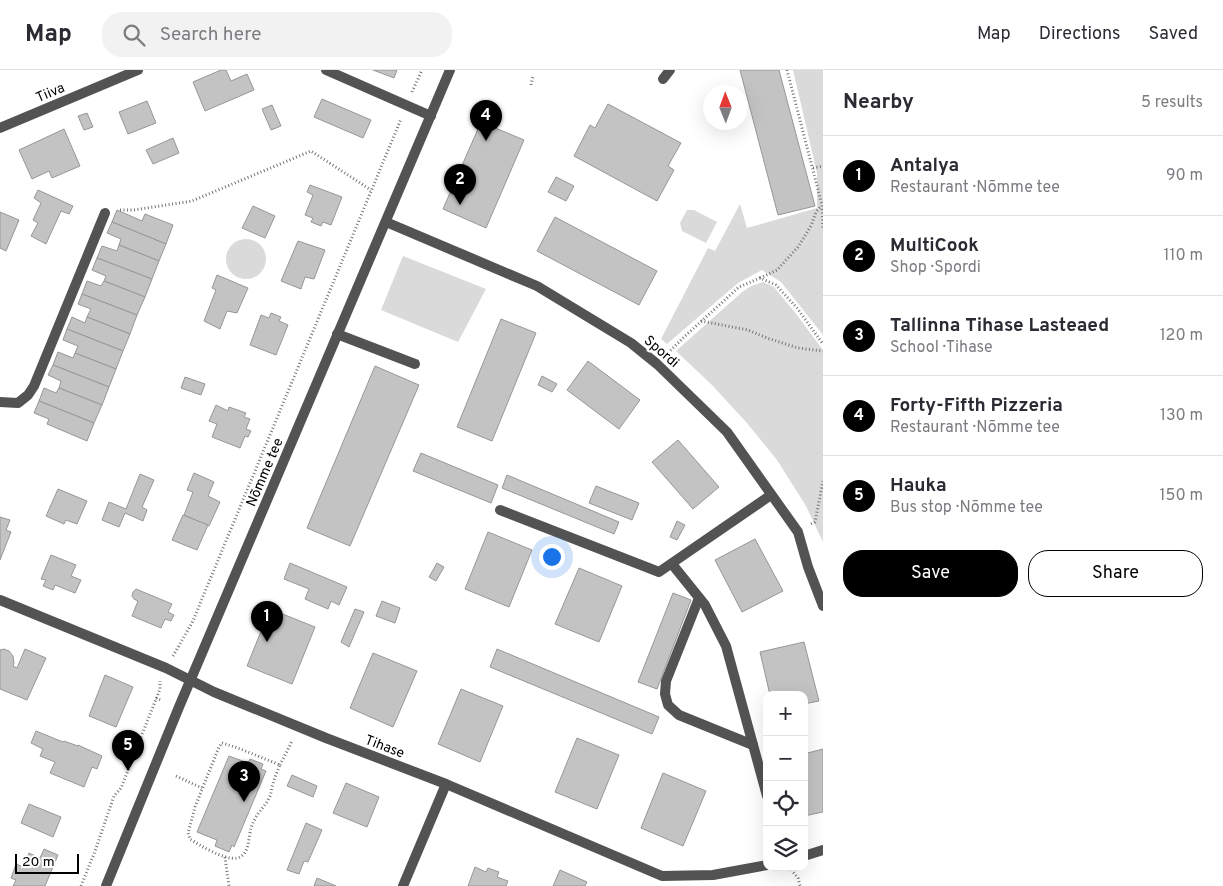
<!DOCTYPE html>
<html lang="en">
<head>
<meta charset="utf-8">
<style>
	body { margin:0; font-family:Overpass,sans-serif; background:#f2f2f3; color:#2b2b33 }
	.controls { position:absolute; right:15px; bottom:15px; display:grid; overflow:hidden; border-radius:10px; box-shadow:0 5px 20px #0002 }
	.controls button { width:45px; height:45px; display:grid; place-items:center; padding:0; border:0; border-bottom:1px solid #e1e1e2; background:#fff; color:#2b2b33; font:25px sans-serif }
	.compass { position:absolute; left:703px; top:15px; width:45px; height:45px; border-radius:50%; background:#fff; box-shadow:0 5px 20px #0002; rotate:359deg }
	.scale { position:absolute; left:15px; bottom:12px; width:64px; box-sizing:border-box; padding-left:5px; border:2px solid #000; border-top:0; font-size:14px; line-height:18px; white-space:nowrap; color:#000; -webkit-text-stroke:4px #fff; paint-order:stroke }
	.you { position:absolute; left:551px; top:486px; width:18px; height:18px; margin:-12px; border:4px solid #fff; border-radius:50%; background:#1a73e8; box-shadow:0 0 0 8px #1a73e833 }
	.badge { display:grid; place-items:center; width:32px; height:32px; border-radius:50%; background:#000; color:#fff; font-size:16px; font-weight:700 }
	.pin { position:absolute; translate:-50% -41px; filter:drop-shadow(0 1px 2px #0008) }
	.pin::after { content:''; position:absolute; top:26px; width:18px; height:15px; background:inherit; clip-path:polygon(0 0,100% 0,50% 100%) }
	.list { margin:0; padding:0; list-style:none }
	h2 { display:flex; justify-content:space-between; align-items:center; height:65px; margin:0; padding:0 20px; font-size:21px }
	h2 small { font-size:16px; font-weight:400; color:#7c7c81 }
	.list li { display:grid; grid-template-columns:32px 1fr auto; gap:15px; align-items:center; box-sizing:border-box; height:80px; padding:0 20px; border-top:1px solid #e1e1e2 }
	.list b { display:block; font-size:19px; white-space:nowrap }
	.list p { margin:0; font-size:16px; white-space:nowrap; color:#7c7c81 }
	.list em { font-size:16px; font-style:normal; color:#7c7c81 }
	.actions { display:flex; gap:10px; padding:15px 20px }
	.actions a { flex:1; padding:11px 0; border:1px solid #000; border-radius:20px; text-align:center; font-size:18px; color:#000 }
	.actions .main { background:#000; color:#fff }
	.icon { flex:none; width:28px; height:28px; fill:none; stroke:currentColor; stroke-width:2; stroke-linecap:round; stroke-linejoin:round }
	.map { position:relative; flex:none; width:823px; height:816px; overflow:hidden }
	header { display:flex; align-items:center; gap:30px; box-sizing:border-box; height:70px; padding:0 25px; background:#fff; border-bottom:1px solid #e1e1e2 }
	header strong { font-size:24px }
	nav { display:flex; gap:28px; margin-inline-start:auto; font-size:18px }
	.search { width:350px; height:45px; background:#f2f2f3; display:flex; align-items:center; gap:12px; box-sizing:border-box; padding:0 18px; border-radius:20px; color:#7c7c81; font-size:19px }
	main { display:flex }
	aside { flex:1; background:#fff }
	.map>svg:first-child { display:block }
</style>
</head>
<body>
<header>
<strong>Map</strong>
<div class="search"><svg class="icon" aria-label="search" viewBox="0 0 24 24"><circle cx="10" cy="10" r="6"/><path d="M15 15l6 6"/></svg>Search here</div>
<nav><a>Map</a><a>Directions</a><a>Saved</a></nav>
</header>
<main>
<div class="map">
<svg width="823" height="816" viewBox="0 0 823 816">
	<rect width="100%" height="100%" fill="#fff"/>
	<g fill="#dadada">
		<path d="M 793,0 L 823,0 L 823,265 L 781,212 L 762,200 L 738,213 L 667,274 L 661,269 L 708,178 L 715,181 L 740,134 L 747,158 L 817,138 L 817,103 Z"/>
		<path d="M 687,140 L 694,140 L 717,152 L 706,173 L 682,161 L 680,153 Z"/>
		<circle cx="246" cy="189" r="20"/>
		<path d="M 403,186 L 486,219 L 458,272 L 381,240 Z"/>
		<path d="M 763,212 L 774,217 L 797,245 L 823,280 L 823,472 L 806,436 L 777,390 L 746,352 L 713,316 L 676,281 L 741,223 L 751,216 Z"/>
	</g>
	<g fill="#c3c3c3" stroke="#979797">
		<path d="M 221,0 L 226,0 L 231,11 L 247,4 L 254,20 L 205,41 L 193,12 Z"/>
		<path d="M 373,0 L 397,0 L 394,8 Z"/>
		<path d="M 740,0 L 779,0 L 815,136 L 778,145 Z"/>
		<path d="M 322,29 L 371,50 L 363,68 L 314,47 Z"/>
		<path d="M 147,31 L 156,53 L 128,64 L 119,42 Z"/>
		<path d="M 608,34 L 681,73 L 668,96 L 674,100 L 657,131 L 574,86 L 590,55 L 595,58 Z"/>
		<path d="M 272,35 L 281,56 L 271,60 L 262,39 Z"/>
		<path d="M 87,43 L 93,57 L 84,60 L 78,46 Z"/>
		<path d="M 481,52 L 524,70 L 486,158 L 443,139 Z"/>
		<path d="M 64,59 L 80,96 L 52,108 L 49,101 L 32,109 L 19,80 Z"/>
		<path d="M 173,68 L 179,83 L 153,94 L 146,80 Z"/>
		<path d="M 556,107 L 574,116 L 566,131 L 548,122 Z"/>
		<path d="M 310,115 L 342,127 L 331,155 L 323,152 L 321,156 L 311,152 L 313,148 L 305,145 L 313,125 L 307,122 Z"/>
		<path d="M 38,120 L 73,136 L 69,144 L 61,141 L 46,174 L 31,166 L 38,153 L 33,150 L 41,133 L 34,128 Z"/>
		<path d="M 253,136 L 275,146 L 265,168 L 242,158 Z"/>
		<path d="M 117,140 L 142,151 L 145,144 L 173,155 L 166,174 L 112,152 Z"/>
		<path d="M 0,142 L 19,150 L 6,181 L 0,178 Z"/>
		<path d="M 555,147 L 657,201 L 639,235 L 537,181 Z"/>
		<path d="M 112,152 L 166,174 L 159,191 L 119,175 L 121,169 L 107,163 Z"/>
		<path d="M 298,171 L 325,180 L 314,209 L 305,207 L 301,219 L 281,211 Z"/>
		<path d="M 119,175 L 159,191 L 152,209 L 97,188 L 102,176 L 117,181 Z"/>
		<path d="M 97,188 L 152,209 L 145,227 L 104,211 L 106,206 L 92,200 Z"/>
		<path d="M 217,205 L 248,218 L 237,243 L 227,241 L 220,259 L 204,251 L 216,220 L 212,218 Z"/>
		<path d="M 87,211 L 101,216 L 104,211 L 145,227 L 137,245 L 82,224 Z"/>
		<path d="M 82,224 L 137,245 L 130,264 L 87,247 L 91,239 L 78,234 Z"/>
		<path d="M 271,243 L 281,247 L 279,251 L 288,255 L 276,285 L 250,275 L 261,245 L 269,248 Z"/>
		<path d="M 72,247 L 85,253 L 87,247 L 130,264 L 123,281 L 67,259 Z"/>
		<path d="M 501,249 L 536,263 L 492,371 L 457,357 Z"/>
		<path d="M 67,259 L 123,281 L 116,299 L 75,283 L 78,276 L 63,270 Z"/>
		<path d="M 58,282 L 73,288 L 75,283 L 116,299 L 109,317 L 53,295 Z"/>
		<path d="M 588,291 L 640,330 L 619,359 L 567,320 Z"/>
		<path d="M 53,295 L 109,317 L 102,335 L 59,318 L 61,311 L 48,305 Z"/>
		<path d="M 375,296 L 419,315 L 350,476 L 307,458 Z"/>
		<path d="M 542,306 L 557,314 L 552,322 L 538,315 Z"/>
		<path d="M 185,307 L 205,314 L 201,325 L 181,318 Z"/>
		<path d="M 44,318 L 56,323 L 59,318 L 102,335 L 94,353 L 39,331 Z"/>
		<path d="M 39,331 L 94,353 L 87,371 L 47,354 L 49,349 L 34,343 Z"/>
		<path d="M 216,335 L 228,341 L 229,337 L 246,343 L 244,347 L 250,349 L 246,359 L 251,361 L 248,367 L 245,366 L 240,378 L 212,367 L 217,354 L 209,351 Z"/>
		<path d="M 678,370 L 719,417 L 693,439 L 652,392 Z"/>
		<path d="M 421,383 L 498,415 L 491,433 L 413,401 Z"/>
		<path d="M 194,403 L 214,412 L 208,426 L 220,432 L 209,456 L 184,445 L 193,422 L 187,420 Z"/>
		<path d="M 140,404 L 154,410 L 142,437 L 147,440 L 143,451 L 125,443 L 119,457 L 102,450 L 109,432 L 126,439 Z"/>
		<path d="M 507,405 L 619,452 L 614,464 L 502,418 Z"/>
		<path d="M 596,416 L 639,433 L 632,450 L 589,433 Z"/>
		<path d="M 58,419 L 87,431 L 77,454 L 66,450 L 64,454 L 46,446 Z"/>
		<path d="M 183,445 L 208,455 L 197,480 L 172,470 Z"/>
		<path d="M 0,447 L 10,450 L 6,460 L 11,462 L 0,490 Z"/>
		<path d="M 677,451 L 685,455 L 677,470 L 670,467 Z"/>
		<path d="M 488,462 L 532,480 L 509,537 L 465,519 Z"/>
		<path d="M 755,469 L 783,521 L 742,542 L 715,490 Z"/>
		<path d="M 51,485 L 76,495 L 71,506 L 81,510 L 75,523 L 55,515 L 53,520 L 43,516 L 46,510 L 41,509 Z"/>
		<path d="M 290,493 L 347,517 L 339,535 L 331,531 L 328,539 L 305,529 L 309,519 L 284,509 Z"/>
		<path d="M 437,493 L 444,497 L 436,511 L 429,507 Z"/>
		<path d="M 579,498 L 622,516 L 599,572 L 555,554 Z"/>
		<path d="M 136,519 L 172,534 L 168,542 L 174,545 L 171,551 L 165,549 L 161,558 L 132,546 L 138,531 L 134,529 L 132,526 L 133,522 Z"/>
		<path d="M 673,523 L 691,530 L 657,619 L 638,612 Z"/>
		<path d="M 382,531 L 400,538 L 395,553 L 376,546 Z"/>
		<path d="M 270,539 L 315,557 L 292,614 L 247,596 Z"/>
		<path d="M 355,539 L 364,542 L 349,577 L 341,572 Z"/>
		<path d="M 804,572 L 819,631 L 804,634 L 804,625 L 770,625 L 760,582 Z"/>
		<path d="M 4,579 L 9,581 L 13,586 L 14,593 L 13,596 L 17,598 L 25,579 L 46,588 L 27,630 L 0,619 L 0,580 Z"/>
		<path d="M 497,579 L 659,647 L 652,664 L 490,597 Z"/>
		<path d="M 373,583 L 417,601 L 393,657 L 350,638 Z"/>
		<path d="M 105,605 L 133,617 L 116,657 L 89,646 Z"/>
		<path d="M 461,619 L 503,636 L 480,692 L 438,674 Z"/>
		<path d="M 36,661 L 63,672 L 64,671 L 78,676 L 78,675 L 102,686 L 97,699 L 92,697 L 84,717 L 50,703 L 55,692 L 40,686 L 43,679 L 31,673 Z"/>
		<path d="M 577,668 L 619,685 L 597,739 L 555,722 Z"/>
		<path d="M 823,679 L 823,742 L 804,746 L 804,684 Z"/>
		<path d="M 229,686 L 248,693 L 250,689 L 263,694 L 261,699 L 266,701 L 234,777 L 232,775 L 229,782 L 215,776 L 217,770 L 197,762 Z"/>
		<path d="M 663,703 L 706,721 L 683,776 L 641,758 Z"/>
		<path d="M 292,705 L 317,716 L 313,727 L 287,716 Z"/>
		<path d="M 346,713 L 379,727 L 367,757 L 333,743 Z"/>
		<path d="M 29,734 L 61,747 L 53,767 L 21,753 Z"/>
		<path d="M 306,753 L 322,760 L 308,792 L 304,791 L 299,804 L 287,800 Z"/>
		<path d="M 44,779 L 58,785 L 45,816 L 13,816 L 16,810 L 11,808 L 16,794 L 23,797 L 29,783 L 40,788 Z"/>
		<path d="M 475,797 L 486,802 L 488,798 L 499,802 L 497,807 L 508,811 L 506,816 L 468,816 Z"/>
		<path d="M 560,800 L 587,812 L 585,816 L 553,816 Z"/>
		<path d="M 317,808 L 336,816 L 314,816 Z"/>
	</g>
	<g fill="none" stroke-linecap="round" stroke-linejoin="round">
		<g stroke="#757575" stroke-width="3" stroke-dasharray="1 2.5" stroke-linecap="butt">
			<path d="M 787,0 L 822,135 L 823,159"/>
			<path d="M 531,15 L 533,6"/>
			<path d="M 412,22 L 422,0"/>
			<path d="M 813,98 L 823,96"/>
			<path d="M 120,140 L 134,140 L 192,131 L 311,81 L 371,120"/>
			<path d="M 760,208 L 777,200 L 798,177 L 811,156 L 816,142 L 821,136"/>
			<path d="M 701,251 L 748,260 L 767,268 L 798,278 L 823,281"/>
			<path d="M 668,283 L 684,267 L 739,217 L 760,208 L 776,215 L 797,238 L 823,274"/>
			<path d="M 811,454 L 815,452 L 823,411"/>
			<path d="M 173,586 L 192,553 L 401,49"/>
			<path d="M 156,628 L 161,630"/>
			<path d="M 222,673 L 238,678 L 280,695 C 277,702 274,709 272,717 C 271,721 271,725 269,728 C 266,735 260,740 256,747 C 254,751 252,754 251,758 C 248,768 250,785 237,788 C 226,791 199,775 190,769 L 188,763 L 195,737 L 219,677 Z"/>
			<path d="M 280,695 L 292,671"/>
			<path d="M 176,706 L 202,718"/>
			<path d="M 225,787 L 229,816"/>
			<path d="M 789,797 L 798,808 L 800,816"/>
			<path d="M 81,816 L 94,784 L 114,726 L 121,718 L 160,619 L 160,611"/>
		</g>
		<g stroke="#535353" stroke-width="10">
			<path d="M 663,9 L 670,0"/>
			<path d="M 337,264 L 415,294"/>
			<path d="M 0,332 L 18,333 L 28,325 L 34,316 L 105,143"/>
			<path d="M 699,528 L 666,611 L 665,624 L 668,635 L 679,645 L 753,675"/>
		</g>
		<g stroke="#535353" stroke-width="10">
			<path d="M 326,0 L 431,46"/>
			<path d="M 0,58 L 138,0"/>
			<path d="M 386,152 L 537,216 L 631,273 L 657,294 L 727,362 L 798,462 L 808,497 L 823,536"/>
			<path d="M 500,440 L 659,502 L 771,425"/>
			<path d="M 672,494 L 705,535 L 726,576 L 767,726"/>
			<path d="M 0,530 L 166,598 L 214,622 L 326,668 L 446,714 L 662,806 L 713,805 L 767,795"/>
			<path d="M 804,786 L 823,780"/>
			<path d="M 403,816 L 446,714"/>
		</g>
		<path stroke="#535353" stroke-width="10" d="M 106,816 L 179,637 L 450,0"/>
	</g>
	<g text-anchor="middle" stroke-width="4.5" stroke-linejoin="round" paint-order="stroke">
		<g font-size="14" fill="#000" stroke="#fff">
			<text transform="translate(50 22) rotate(-23)" y="5">Tiiva</text>
			<text transform="translate(662 281) rotate(41)" y="5">Spordi</text>
			<text transform="translate(264 402) rotate(-67)" y="5">Nõmme tee</text>
			<text transform="translate(385 676) rotate(21)" y="5">Tihase</text>
		</g>
	</g>
</svg>
<div class="controls">
<button>+</button>
<button>−</button>
<button><svg class="icon" aria-label="locate" viewBox="0 0 24 24"><circle cx="12" cy="12" r="6"/><path d="M12 2v4M12 18v4M2 12h4M18 12h4"/></svg></button>
<button><svg class="icon" aria-label="layers" viewBox="0 0 24 24"><path d="M12 4l9 5-9 5-9-5zM3 14l9 5 9-5"/></svg></button>
</div>
<svg class="compass" viewBox="-18 -18 36 36"><path d="M0-13l5 13h-10z" fill="#e53935"/><path d="M0 13l5-13h-10z" fill="#7c7c81"/></svg>
<div class="scale">20 m</div>
<div class="you"></div>
<div class="pin badge" style="left:267px;top:572px">1</div>
<div class="pin badge" style="left:460px;top:135px">2</div>
<div class="pin badge" style="left:244px;top:732px">3</div>
<div class="pin badge" style="left:486px;top:71px">4</div>
<div class="pin badge" style="left:128px;top:701px">5</div>
</div>
<aside>
<h2>Nearby<small>5 results</small></h2>
<ul class="list">
<li><span class="badge">1</span><div><b>Antalya</b><p>Restaurant · Nõmme tee</p></div><em>90 m</em></li>
<li><span class="badge">2</span><div><b>MultiCook</b><p>Shop · Spordi</p></div><em>110 m</em></li>
<li><span class="badge">3</span><div><b>Tallinna Tihase Lasteaed</b><p>School · Tihase</p></div><em>120 m</em></li>
<li><span class="badge">4</span><div><b>Forty-Fifth Pizzeria</b><p>Restaurant · Nõmme tee</p></div><em>130 m</em></li>
<li><span class="badge">5</span><div><b>Hauka</b><p>Bus stop · Nõmme tee</p></div><em>150 m</em></li>
</ul>
<div class="actions"><a class="main">Save</a><a>Share</a></div>
</aside>
</main>
</body>
</html>
